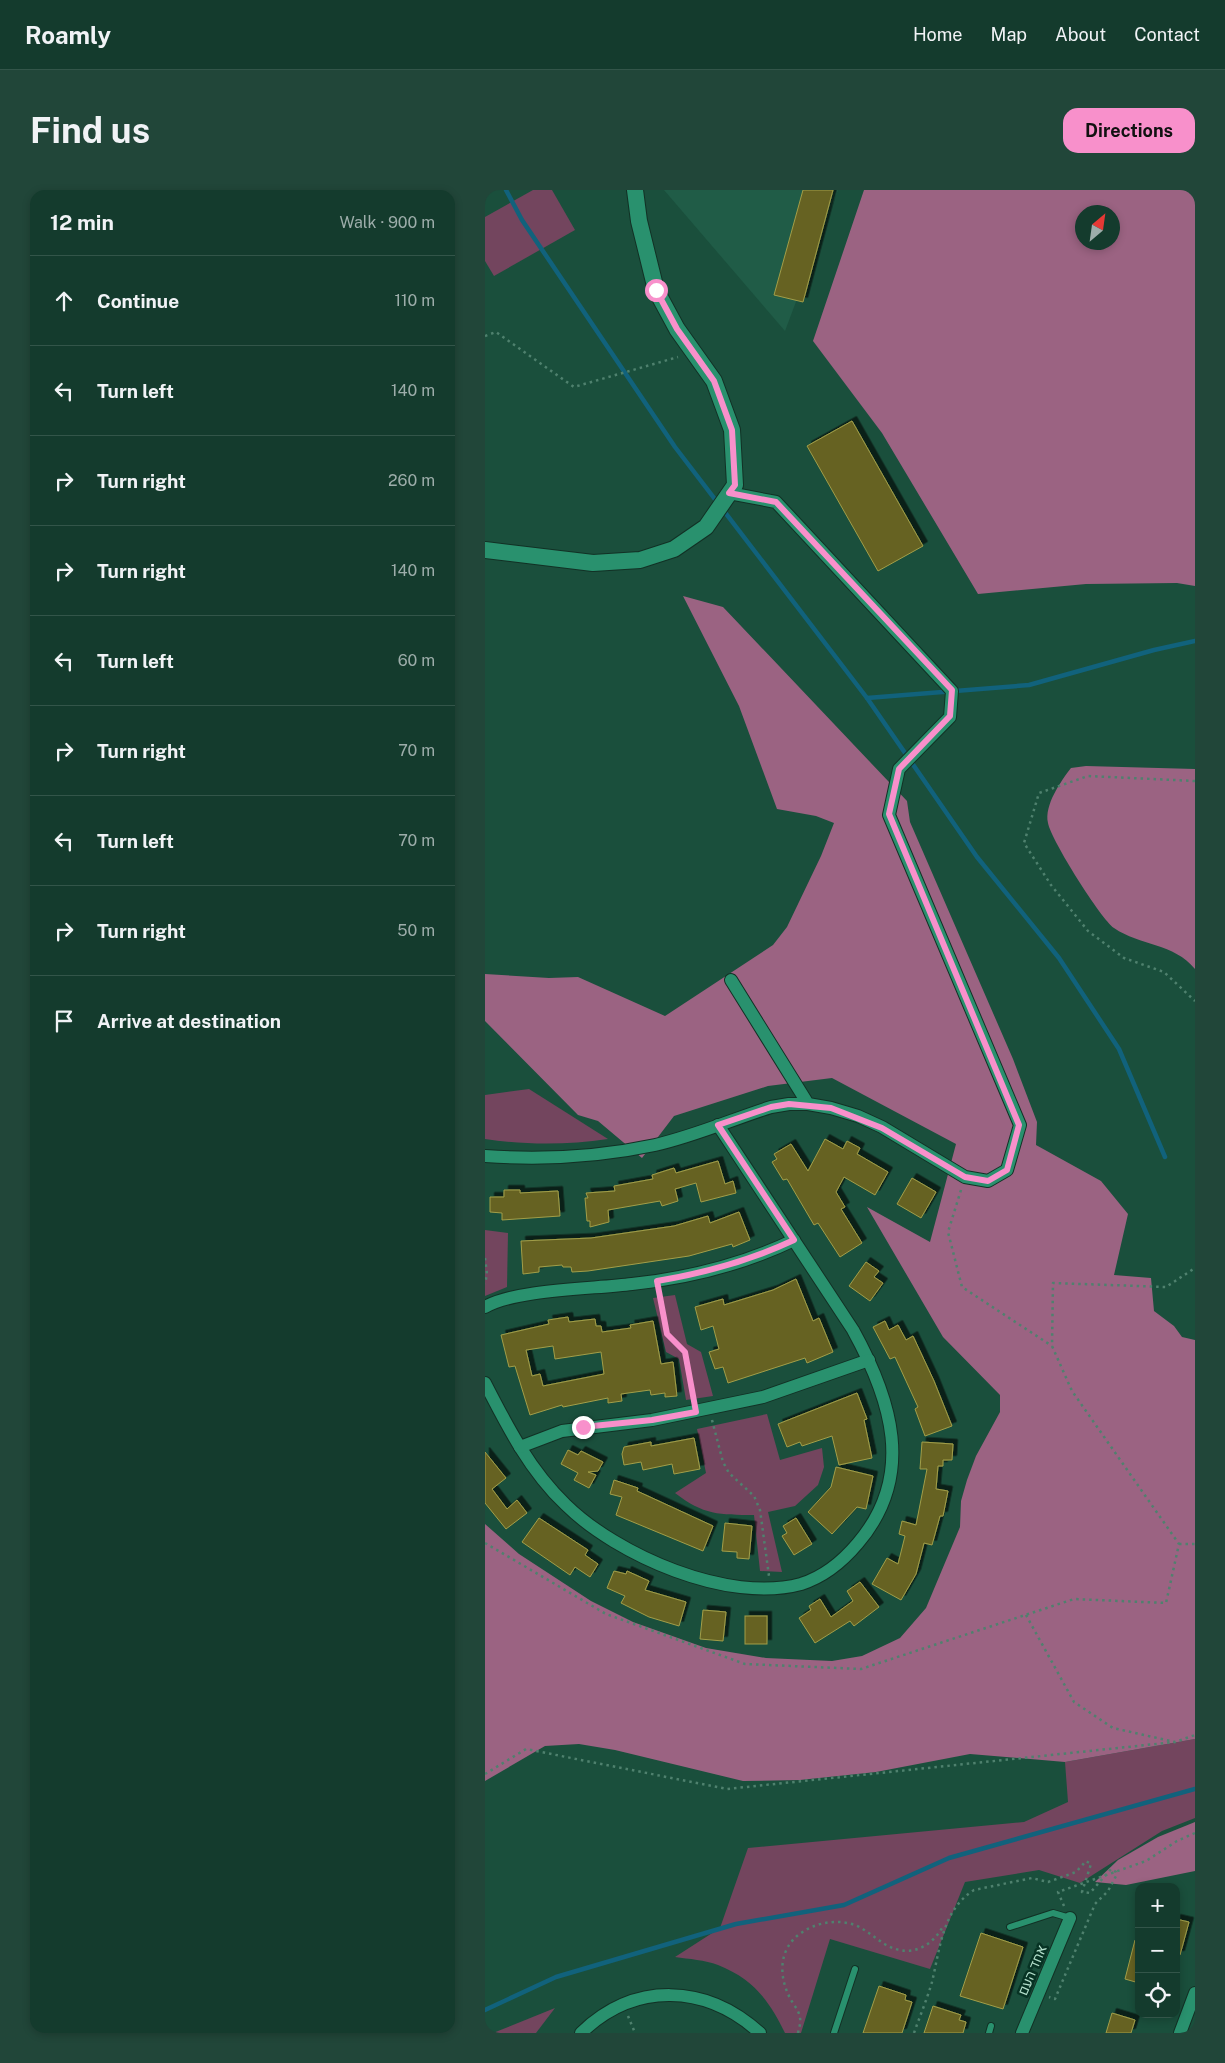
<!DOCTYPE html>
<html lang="en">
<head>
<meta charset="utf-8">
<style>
	body { margin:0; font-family:"Public Sans",Heebo,sans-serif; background:#214639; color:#f1f3f6 }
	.controls { position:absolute; right:15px; bottom:15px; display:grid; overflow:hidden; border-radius:10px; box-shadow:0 2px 8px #0003 }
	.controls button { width:45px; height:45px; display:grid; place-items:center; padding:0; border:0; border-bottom:1px solid #335549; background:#143b2d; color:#f1f3f6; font:25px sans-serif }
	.compass { position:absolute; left:590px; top:15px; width:45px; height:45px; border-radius:50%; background:#143b2d; box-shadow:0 2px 8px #0003; rotate:29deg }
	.stop { position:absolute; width:15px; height:15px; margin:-11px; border:4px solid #f890cb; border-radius:50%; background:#fff }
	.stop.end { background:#f890cb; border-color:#fff; box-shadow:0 1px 5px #0008 }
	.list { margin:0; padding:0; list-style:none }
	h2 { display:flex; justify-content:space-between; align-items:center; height:65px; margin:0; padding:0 20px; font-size:21px }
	h2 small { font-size:16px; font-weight:400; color:#9dadaa }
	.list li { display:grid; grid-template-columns:32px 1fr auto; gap:15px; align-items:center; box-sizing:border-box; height:90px; padding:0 20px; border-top:1px solid #335549 }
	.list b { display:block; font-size:19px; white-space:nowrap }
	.list em { font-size:16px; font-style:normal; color:#9dadaa }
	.icon { flex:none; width:28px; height:28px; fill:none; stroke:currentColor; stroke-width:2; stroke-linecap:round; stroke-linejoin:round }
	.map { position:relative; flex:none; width:710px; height:1843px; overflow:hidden; border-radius:15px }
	header { display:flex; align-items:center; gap:30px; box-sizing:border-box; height:70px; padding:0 25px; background:#143b2d; border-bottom:1px solid #335549 }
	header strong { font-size:24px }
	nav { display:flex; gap:28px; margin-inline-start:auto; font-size:18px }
	.intro { display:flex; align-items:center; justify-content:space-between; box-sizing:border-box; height:120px; padding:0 30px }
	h1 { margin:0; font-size:35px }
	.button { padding:12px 22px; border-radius:15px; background:#f890cb; color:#111; font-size:18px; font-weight:700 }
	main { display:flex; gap:30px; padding:0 30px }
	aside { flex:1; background:#143b2d; border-radius:15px; box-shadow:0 2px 8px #0003 }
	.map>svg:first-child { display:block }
</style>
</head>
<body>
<header>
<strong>Roamly</strong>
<nav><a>Home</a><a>Map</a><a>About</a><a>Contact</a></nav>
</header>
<div class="intro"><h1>Find us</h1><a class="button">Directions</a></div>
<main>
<aside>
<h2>12 min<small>Walk · 900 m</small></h2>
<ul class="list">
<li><svg class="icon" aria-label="ahead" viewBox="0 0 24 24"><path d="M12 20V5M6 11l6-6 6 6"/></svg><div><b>Continue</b></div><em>110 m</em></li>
<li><svg class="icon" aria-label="left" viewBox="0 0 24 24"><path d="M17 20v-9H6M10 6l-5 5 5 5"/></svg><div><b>Turn left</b></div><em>140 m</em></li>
<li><svg class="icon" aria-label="right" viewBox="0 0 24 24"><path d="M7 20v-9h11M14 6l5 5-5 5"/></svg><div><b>Turn right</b></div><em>260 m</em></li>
<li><svg class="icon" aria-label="right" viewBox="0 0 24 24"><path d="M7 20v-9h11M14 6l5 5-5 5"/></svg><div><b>Turn right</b></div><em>140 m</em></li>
<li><svg class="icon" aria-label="left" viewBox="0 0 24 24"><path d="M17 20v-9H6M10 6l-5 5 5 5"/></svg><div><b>Turn left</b></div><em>60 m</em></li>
<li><svg class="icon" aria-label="right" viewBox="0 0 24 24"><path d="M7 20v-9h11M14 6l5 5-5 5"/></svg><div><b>Turn right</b></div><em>70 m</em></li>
<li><svg class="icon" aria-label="left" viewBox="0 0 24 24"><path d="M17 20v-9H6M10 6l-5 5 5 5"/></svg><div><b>Turn left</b></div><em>70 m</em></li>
<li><svg class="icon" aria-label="right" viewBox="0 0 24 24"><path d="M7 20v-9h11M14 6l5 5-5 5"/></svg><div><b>Turn right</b></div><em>50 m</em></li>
<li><svg class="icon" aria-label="arrive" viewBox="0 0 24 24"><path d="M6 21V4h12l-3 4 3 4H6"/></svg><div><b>Arrive at destination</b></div></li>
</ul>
</aside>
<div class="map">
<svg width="710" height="1843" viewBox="0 0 710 1843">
	<defs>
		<filter id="shadow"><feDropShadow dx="4.5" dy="-4.5" stdDeviation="0" flood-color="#0009"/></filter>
	</defs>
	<rect width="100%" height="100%" fill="#1a4f3c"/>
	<path fill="#205c47" d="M 179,0 L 353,0 L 300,141 Z"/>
	<g fill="#73455e">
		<path d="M 48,0 L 67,0 L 90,40 L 9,86 L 0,71 L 0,27 Z"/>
		<path d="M 44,899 L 123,949 C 82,955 41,955 0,949 L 0,905 Z"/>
		<path d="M 0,1040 L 23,1043 L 22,1097 L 0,1106 Z"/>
		<path d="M 190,1105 L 202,1154 L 216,1162 L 228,1206 L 201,1210 L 194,1169 L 181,1162 L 168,1108 Z"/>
		<path d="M 282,1224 L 295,1270 L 337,1258 L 339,1277 L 333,1295 L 310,1316 L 283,1322 L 297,1382 L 275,1381 L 269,1325 C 235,1325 218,1325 190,1303 L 221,1283 L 212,1239 Z"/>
		<path d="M 710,1549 L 710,1628 L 677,1641 L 595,1693 L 554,1680 L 480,1692 L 445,1779 L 345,1749 L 316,1843 L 300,1843 C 284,1810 268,1789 233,1775 C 220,1770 204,1769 190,1767 L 235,1738 L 263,1658 L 539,1632 L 583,1612 L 580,1572 Z"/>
		<path d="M 70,1818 L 51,1843 L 8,1843 Z"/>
	</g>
	<g fill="#9b6382" fill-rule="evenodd">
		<path d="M 379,0 L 710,0 L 710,396 L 692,393 L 601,394 L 493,404 L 397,243 L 328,151 ZM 628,22 L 628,52 L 598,52 L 598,22 Z"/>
		<path d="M 198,406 L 238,417 L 422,611 L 425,632 L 528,869 L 552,932 L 551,955 L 616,991 L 643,1024 L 629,1085 L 666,1088 L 669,1121 L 689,1136 L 697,1147 L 710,1150 L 710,1549 L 580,1572 L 485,1564 L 391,1582 L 315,1590 L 258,1591 L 130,1560 L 94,1554 L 60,1556 L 0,1591 L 0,1334 L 34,1364 L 106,1411 L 148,1432 L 221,1458 L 281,1468 L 347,1471 L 377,1466 L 415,1448 L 441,1418 L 475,1337 L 476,1311 L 482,1290 L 491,1266 L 515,1222 L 515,1205 L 458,1147 L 382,1017 L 445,1052 L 471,954 L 347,888 L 283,896 L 189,926 L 157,968 L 113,931 L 93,925 L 0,831 L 0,784 L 64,788 L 93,787 L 180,826 L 288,755 L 302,737 L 336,666 L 349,633 L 331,626 L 292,619 L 254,516 Z"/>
		<path d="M 601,576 L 710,579 L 710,779 C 689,753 655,756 629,738 C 616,729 566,650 563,633 C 559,615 576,591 586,578 Z"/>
		<path d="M 710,1632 L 710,1681 L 641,1695 L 610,1692 L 633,1670 L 673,1647 Z"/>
	</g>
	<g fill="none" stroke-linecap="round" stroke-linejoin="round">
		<g stroke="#11627c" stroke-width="4.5">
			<path d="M 21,0 L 37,30 L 190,257 L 382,508 L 492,667 L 574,768 L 634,859 L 680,967"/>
			<path d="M 382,508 L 544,495 L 669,460 L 710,451"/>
			<path d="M 0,1820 L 71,1787 L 251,1734 L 359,1715 L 464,1668 L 710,1599"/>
		</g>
	</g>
	<g fill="#666224" stroke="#a29e48" fill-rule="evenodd" filter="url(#shadow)">
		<path d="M 318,0 L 348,0 L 318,112 L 289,105 Z"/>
		<path d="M 367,231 L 438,356 L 393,381 L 322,256 Z"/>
		<path d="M 340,949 L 358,959 L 362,951 L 375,958 L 372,964 L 403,982 L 390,1005 L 359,987 L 351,1002 L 360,1017 L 356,1019 L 377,1053 L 355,1067 L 333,1033 L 329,1035 L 302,989 L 298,990 L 287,972 L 292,969 L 289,964 L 306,954 L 323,981 Z"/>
		<path d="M 233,971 L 240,994 L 248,991 L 251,1003 L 216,1012 L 211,993 L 190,999 L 193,1011 L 177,1016 L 175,1011 L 123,1020 L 124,1032 L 105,1037 L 105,1031 L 102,1031 L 100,1008 L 103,1008 L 101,1003 L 130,1001 L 129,996 L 168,989 L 167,985 L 189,978 L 191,983 Z"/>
		<path d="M 427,988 L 451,1002 L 436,1028 L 412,1014 Z"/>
		<path d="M 19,1000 L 35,1000 L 35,1003 L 73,1001 L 75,1026 L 17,1030 L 17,1023 L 5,1022 L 5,1007 L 19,1007 Z"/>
		<path d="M 254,1022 L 265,1050 L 248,1057 L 247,1054 L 204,1066 L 103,1081 L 87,1082 L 86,1077 L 78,1077 L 77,1075 L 54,1077 L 54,1082 L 38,1084 L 36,1051 L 106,1048 L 189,1036 L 223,1026 L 225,1033 Z"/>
		<path d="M 381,1072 L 394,1081 L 389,1087 L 398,1093 L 385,1111 L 364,1096 Z"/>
		<path d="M 311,1089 L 328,1131 L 334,1128 L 348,1162 L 322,1173 L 320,1168 L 243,1193 L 238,1177 L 230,1179 L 224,1162 L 234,1159 L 228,1136 L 216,1140 L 210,1117 L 238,1109 L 239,1115 L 288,1100 Z"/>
		<path d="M 83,1127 L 84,1132 L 110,1129 L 111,1136 L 116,1136 L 117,1142 L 146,1138 L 145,1135 L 168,1131 L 176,1174 L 188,1172 L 192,1206 L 180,1207 L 180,1203 L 166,1205 L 165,1200 L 136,1204 L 137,1211 L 123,1213 L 123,1208 L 78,1217 L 77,1215 L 45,1225 L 30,1176 L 24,1177 L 16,1145 L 64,1134 L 63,1130 ZM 68,1156 L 70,1169 L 116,1162 L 119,1184 L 58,1196 L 55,1184 L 47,1186 L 41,1160 Z"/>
		<path d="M 400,1131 L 404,1140 L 413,1135 L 421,1150 L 428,1146 L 449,1191 L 467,1236 L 440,1246 L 430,1219 L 433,1217 L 410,1167 L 405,1169 L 388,1137 Z"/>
		<path d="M 372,1203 L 382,1229 L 379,1230 L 387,1268 L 354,1275 L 347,1246 L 317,1256 L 315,1252 L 302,1257 L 293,1234 Z"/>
		<path d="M 209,1248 L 215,1279 L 189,1284 L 187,1274 L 158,1280 L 156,1272 L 139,1275 L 137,1264 L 139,1257 L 166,1252 L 166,1256 Z"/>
		<path d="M 437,1252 L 468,1254 L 467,1270 L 458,1270 L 458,1276 L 453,1276 L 451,1299 L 463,1301 L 458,1326 L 455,1326 L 447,1355 L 439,1353 L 431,1384 L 416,1410 L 387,1394 L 402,1368 L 413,1374 L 420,1346 L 414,1344 L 417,1331 L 431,1335 L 442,1279 L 435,1279 Z"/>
		<path d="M 83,1260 L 93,1265 L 96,1261 L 118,1272 L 113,1281 L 103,1282 L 111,1285 L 104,1298 L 89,1290 L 93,1283 L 76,1274 Z"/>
		<path d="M 0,1262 L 21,1288 L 7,1299 L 22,1319 L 32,1310 L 42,1323 L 21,1339 L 0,1313 Z"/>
		<path d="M 351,1277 L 388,1286 L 381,1319 L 372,1317 L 347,1344 L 323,1322 L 346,1297 Z"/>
		<path d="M 129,1290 L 153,1298 L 152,1301 L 228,1336 L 218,1361 L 131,1325 L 137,1307 L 125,1304 Z"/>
		<path d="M 54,1328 L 103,1360 L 100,1365 L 113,1374 L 105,1387 L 90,1377 L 85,1385 L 37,1352 Z"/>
		<path d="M 311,1328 L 327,1354 L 309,1365 L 297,1346 L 302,1343 L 298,1336 Z"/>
		<path d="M 240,1333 L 267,1336 L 264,1369 L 252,1368 L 252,1362 L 237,1361 Z"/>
		<path d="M 129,1381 L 141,1384 L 142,1381 L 164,1391 L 160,1400 L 201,1412 L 194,1436 L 164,1427 L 136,1413 L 140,1406 L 122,1398 Z"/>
		<path d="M 375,1392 L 394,1417 L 369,1436 L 365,1431 L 330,1453 L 314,1428 L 326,1420 L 324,1416 L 335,1409 L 346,1427 L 368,1411 L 362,1401 Z"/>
		<path d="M 218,1420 L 241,1422 L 238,1451 L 215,1449 Z"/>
		<rect x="260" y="1426" width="22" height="28"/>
		<path d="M 691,1729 L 704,1732 L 695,1765 L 691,1765 Z"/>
		<path d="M 496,1743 L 538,1757 L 518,1819 L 475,1806 Z"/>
		<path d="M 650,1750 L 654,1751 L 654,1793 L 640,1789 Z"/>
		<path d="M 394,1796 L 421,1805 L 420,1810 L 427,1812 L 417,1843 L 378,1843 Z"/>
		<path d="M 448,1816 L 476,1825 L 474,1830 L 481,1832 L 478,1843 L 439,1843 Z"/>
		<path d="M 627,1823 L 650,1830 L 646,1843 L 621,1843 Z"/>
	</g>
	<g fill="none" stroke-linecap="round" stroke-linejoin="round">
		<g stroke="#123125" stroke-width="8">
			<g id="service">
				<path d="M 525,1737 L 568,1723 L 585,1728"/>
				<path d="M 349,1843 L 370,1779"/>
				<path d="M 504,1843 L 506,1836"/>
			</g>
		</g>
		<g stroke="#123125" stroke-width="14">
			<g id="minor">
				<path d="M 244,303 L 291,312 L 467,501 L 465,527 L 414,579 L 404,625 L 535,935 L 522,980 L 503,991 L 480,987 L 397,937 L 373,926 L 346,918 L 323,914 L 246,790"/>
				<path d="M 0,966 C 57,970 114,967 170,955 C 210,946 248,929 286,917 L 304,914 L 323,914"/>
				<path d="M 0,1117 C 32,1099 108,1099 147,1094 C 204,1088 257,1075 309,1050"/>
				<path d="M 0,1193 C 22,1236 45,1281 81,1315 C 132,1365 243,1414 316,1394 C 338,1387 358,1371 373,1353 C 431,1285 406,1209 368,1140 L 233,935"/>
				<path d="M 35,1257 L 77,1241 L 167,1230 L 278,1207 L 384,1170"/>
				<path d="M 96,1843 C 150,1791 221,1794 275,1843"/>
				<path d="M 537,1843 L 585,1728"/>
				<path d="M 695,1843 L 710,1803"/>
			</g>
		</g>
		<g stroke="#123125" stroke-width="18">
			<path id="tertiary" d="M 0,360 L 108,373 L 155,370 L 189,359 L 221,337 L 250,295 L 247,240 L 229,191 L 192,139 L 171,100 L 154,31 L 150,0"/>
		</g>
		<g stroke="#4f816e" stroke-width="2.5" stroke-dasharray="2.5 4" stroke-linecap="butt">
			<path d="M 0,146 L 11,142 L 89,197 L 193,167"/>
			<path d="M 710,591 L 603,586 L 554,603 L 539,653 L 566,695 L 603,741 L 639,768 L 679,782 L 710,811"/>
			<path d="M 476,1000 L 463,1042 L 477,1097 L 567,1156"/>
			<path d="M 0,1068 L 2,1084 L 0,1094"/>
			<path d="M 173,1102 L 181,1144 L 200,1162 L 209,1209"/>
			<path d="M 227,1230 L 238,1272 L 244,1283 L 269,1306 L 275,1320 L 284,1386"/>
			<path d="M 0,1353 L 121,1424 L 260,1474 L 376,1479 L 589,1409 L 681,1413 L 694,1354 L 587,1201 L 567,1156 L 568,1093 L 681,1097 L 710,1078"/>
			<path d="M 694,1354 L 710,1354"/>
			<path d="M 541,1425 L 589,1512 L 628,1538 L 690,1552 L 710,1545"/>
			<path d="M 0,1584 L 41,1559 L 242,1599 L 690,1552"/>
			<path d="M 579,1716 L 573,1702 L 661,1671 L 692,1651 L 710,1643"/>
			<path d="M 143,1826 L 150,1843"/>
			<path d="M 313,1843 C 314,1838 316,1833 315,1828 C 314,1820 308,1814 305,1808 C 293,1785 294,1758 316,1743 C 332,1732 352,1729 370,1735 C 382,1740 392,1750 403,1756 C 425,1767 445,1758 457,1738"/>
			<path d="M 429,1843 C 435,1826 442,1809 447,1792 C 455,1759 457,1720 489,1700 L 547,1688 L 563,1692 L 591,1682 L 601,1671 L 606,1674 L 597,1702 L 605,1703 L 626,1679 L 631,1682 L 631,1686 L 623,1701 L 610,1714 L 570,1809 L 564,1807"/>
		</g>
		<use href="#service" stroke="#29916e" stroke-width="6"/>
		<use href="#minor" stroke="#29916e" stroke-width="12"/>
		<use href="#tertiary" stroke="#29916e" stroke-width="16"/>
	</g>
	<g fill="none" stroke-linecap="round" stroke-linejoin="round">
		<path stroke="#f890cb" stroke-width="6" d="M 98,1237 L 167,1230 L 211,1222 L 200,1162 L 182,1144 L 172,1091 C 220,1083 264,1071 309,1050 L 233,935 L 286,917 L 304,914 L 346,918 L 397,938 L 480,987 L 503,991 L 522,980 L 534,935 L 404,624 L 414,579 L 465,526 L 467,500 L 291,312 L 244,303 L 250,295 L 247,240 L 229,191 L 192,139 L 171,100"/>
	</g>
	<g text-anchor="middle" stroke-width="5" stroke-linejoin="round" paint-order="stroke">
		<g font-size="14" fill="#b4e0cc" stroke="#073324">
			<text transform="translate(547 1780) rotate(-67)" y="5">אחד העם</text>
		</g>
	</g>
</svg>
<div class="controls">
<button>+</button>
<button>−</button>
<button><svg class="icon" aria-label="locate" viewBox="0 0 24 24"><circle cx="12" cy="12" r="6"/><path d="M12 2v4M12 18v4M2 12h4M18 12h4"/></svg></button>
</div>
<svg class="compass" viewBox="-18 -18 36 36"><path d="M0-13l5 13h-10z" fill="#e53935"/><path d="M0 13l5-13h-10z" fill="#9dadaa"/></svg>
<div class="stop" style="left:171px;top:100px"></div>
<div class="stop end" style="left:98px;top:1237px"></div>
</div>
</main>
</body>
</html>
